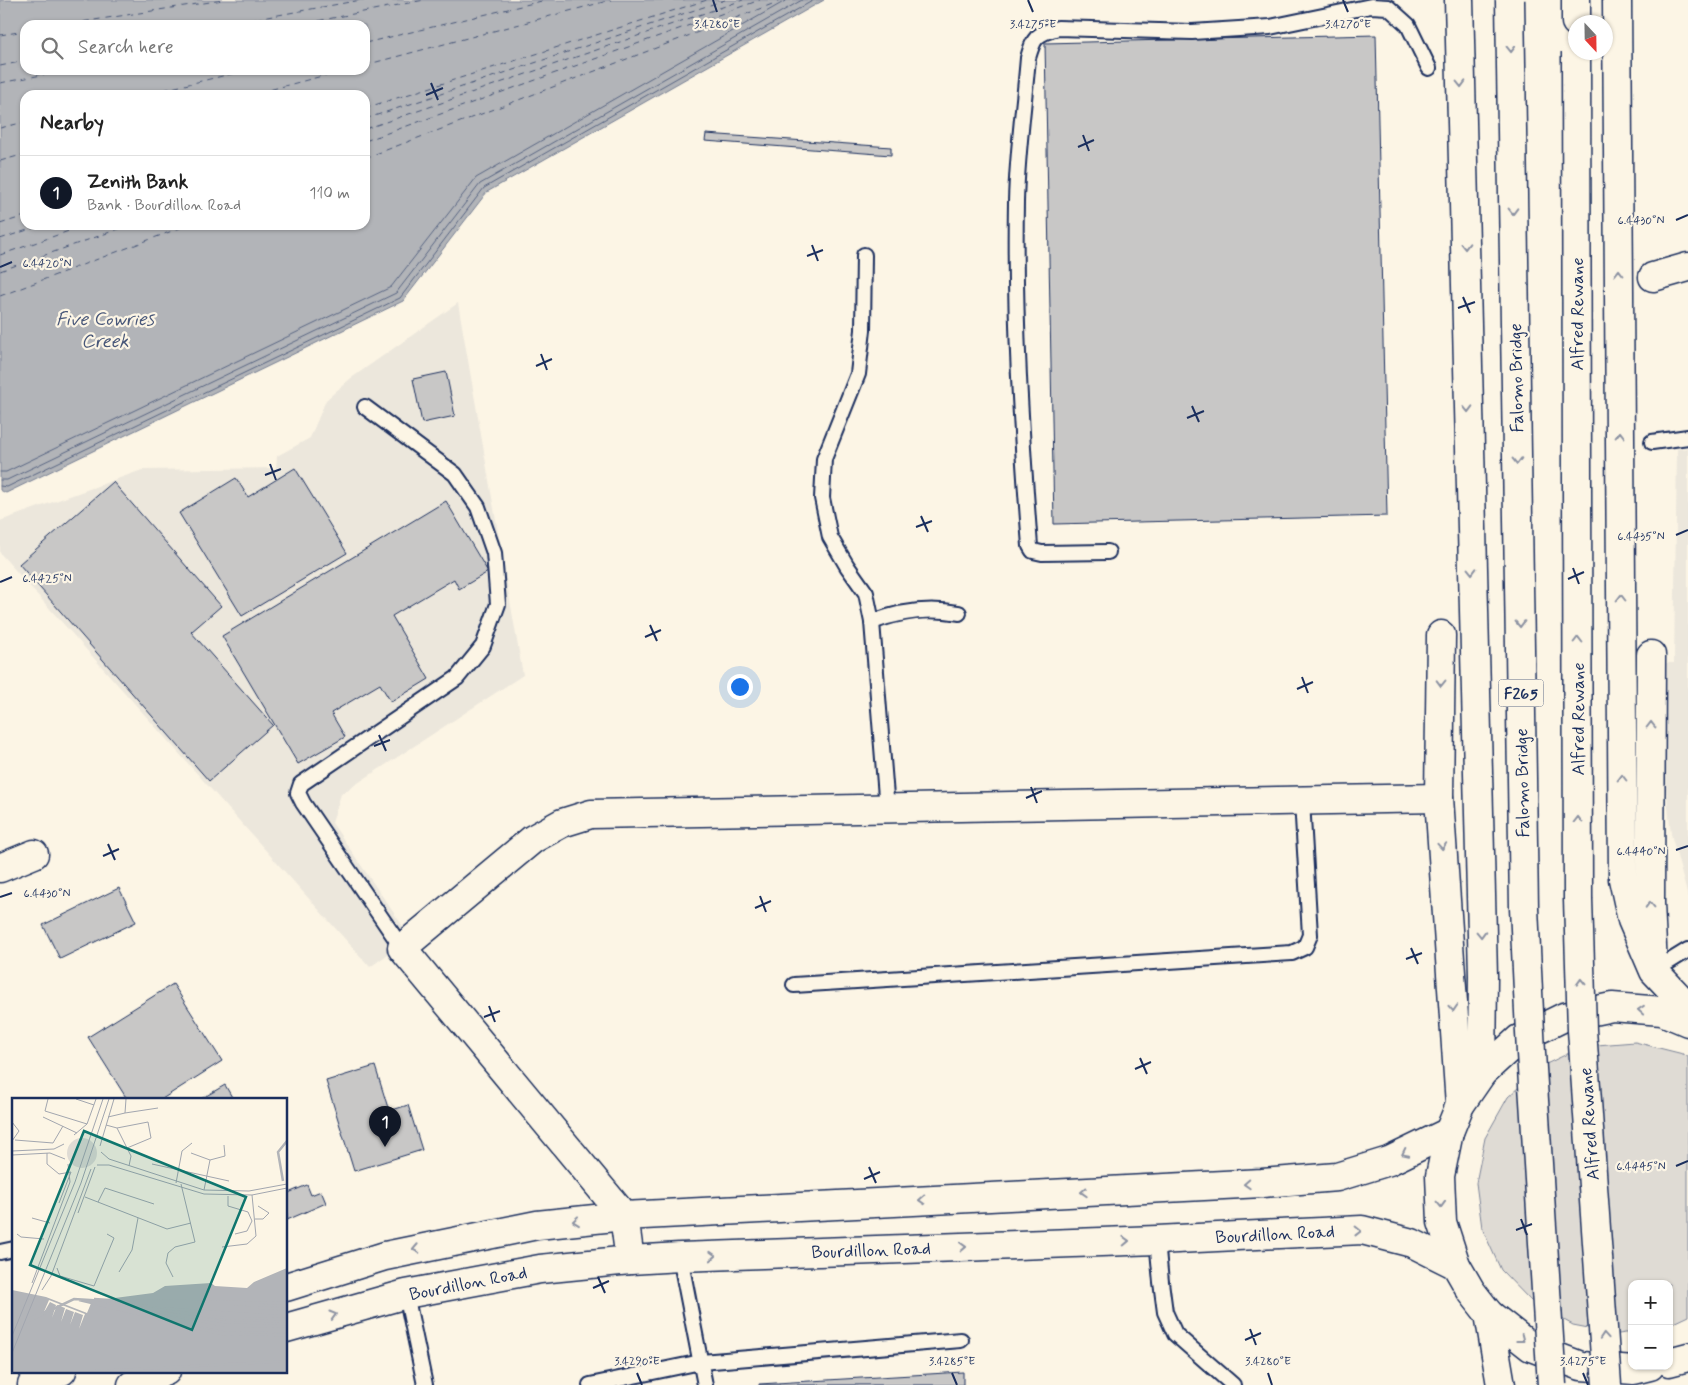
<!DOCTYPE html>
<html lang="en">
<head>
<meta charset="utf-8">
<style>
	body { margin:0; font-family:Mynerve,sans-serif; background:#f6f6f6; color:#222 }
	.controls { position:absolute; right:15px; bottom:15px; display:grid; overflow:hidden; border-radius:10px; box-shadow:0 1px 4px #0004 }
	.controls button { width:45px; height:45px; display:grid; place-items:center; padding:0; border:0; border-bottom:1px solid #e0e0e0; background:#fff; color:#222; font:25px sans-serif }
	.compass { position:absolute; left:1568px; top:15px; width:45px; height:45px; border-radius:50%; background:#fff; box-shadow:0 1px 4px #0004; rotate:158deg }
	.you { position:absolute; left:739px; top:686px; width:18px; height:18px; margin:-12px; border:4px solid #fff; border-radius:50%; background:#1a73e8; box-shadow:0 0 0 8px #1a73e833 }
	.badge { display:grid; place-items:center; width:32px; height:32px; border-radius:50%; background:#111827; color:#fff; font-size:16px; font-weight:700 }
	.pin { position:absolute; translate:-50% -41px; filter:drop-shadow(0 1px 2px #0008) }
	.pin::after { content:''; position:absolute; top:26px; width:18px; height:15px; background:inherit; clip-path:polygon(0 0,100% 0,50% 100%) }
	.list { margin:0; padding:0; list-style:none }
	h2 { display:flex; justify-content:space-between; align-items:center; height:65px; margin:0; padding:0 20px; font-size:21px }
	h2 small { font-size:16px; font-weight:400; color:#767676 }
	.list li { display:grid; grid-template-columns:32px 1fr auto; gap:15px; align-items:center; box-sizing:border-box; height:75px; padding:0 20px; border-top:1px solid #e0e0e0 }
	.list b { display:block; font-size:19px; white-space:nowrap }
	.list p { margin:0; font-size:16px; white-space:nowrap; color:#767676 }
	.list em { font-size:16px; font-style:normal; color:#767676 }
	.icon { flex:none; width:28px; height:28px; fill:none; stroke:currentColor; stroke-width:2; stroke-linecap:round; stroke-linejoin:round }
	.map { position:relative; flex:none; width:1688px; height:1385px; overflow:hidden }
	.search { position:absolute; background:#fff; box-shadow:0 1px 4px #0004; left:20px; top:20px; width:350px; height:55px; display:flex; align-items:center; gap:12px; box-sizing:border-box; padding:0 18px; border-radius:15px; color:#767676; font-size:19px }
	.panel { position:absolute; background:#fff; box-shadow:0 1px 4px #0004; left:20px; top:90px; width:350px; height:140px; border-radius:15px }
	.map>svg:first-child { display:block }
</style>
</head>
<body>
<div class="map">
<svg width="1688" height="1385" viewBox="0 0 1688 1385">
	<rect width="100%" height="100%" fill="#fcf5e5"/>
	<filter id="ink" filterUnits="userSpaceOnUse"><feTurbulence type="fractalNoise" baseFrequency=".02" numOctaves="2"/><feDisplacementMap in="SourceGraphic" scale="10" xChannelSelector="R" yChannelSelector="G"/><feConvolveMatrix kernelMatrix="1 2 1 2 8 2 1 2 1" color-interpolation-filters="sRGB"/></filter>
	<g filter="url(#ink)">
		<g fill="#ece7dc">
			<path d="M 458,303 L 523,675 L 341,794 L 332,823 L 411,938 L 370,967 L 0,553 L 0,521 L 142,470 L 276,468 L 277,456 L 310,438 L 326,400 L 350,379 Z"/>
			<path d="M 1688,448 L 1688,897 L 1671,834 L 1663,761 L 1661,663 L 1674,663 L 1677,449 Z"/>
		</g>
		<path fill="#dfdbd4" stroke="#7d8599" d="M 1635,1042 L 1683,1054 L 1688,1057 L 1688,1316 L 1669,1325 L 1669,1284 L 1632,1284 L 1632,1332 L 1619,1334 L 1573,1325 L 1533,1303 L 1501,1270 L 1482,1228 L 1476,1183 L 1485,1138 L 1508,1097 L 1542,1066 L 1584,1046 Z"/>
		<path fill="#b2b4b8" stroke="#767f94" fill-rule="evenodd" d="M 0,0 L 824,0 L 487,192 L 403,301 L 6,493 L 0,490 ZM 25,25 L 365,25 L 365,70 L 25,70 ZM 25,95 L 365,95 L 365,225 L 25,225 Z"/>
		<g fill="none" stroke-linecap="round" stroke-linejoin="round">
			<g stroke="#576482" stroke-width="1">
				<path d="M 0,472 L 6,472 L 391,287 L 476,178 L 787,0"/>
				<path d="M 0,480 L 7,480 L 396,293 L 480,184 L 802,0"/>
				<path d="M 0,486 L 7,487 L 400,298 L 484,188 L 814,0"/>
			</g>
			<g stroke="#485779" stroke-width="1" stroke-dasharray="6 5" stroke-linecap="butt">
				<path d="M 62,25 L 223,0"/>
				<path d="M 223,25 L 361,0"/>
				<path d="M 297,25 L 424,0"/>
				<path d="M 0,35 L 25,31"/>
				<path d="M 365,43 L 546,0"/>
				<path d="M 365,65 L 611,0"/>
				<path d="M 0,66 L 25,61"/>
				<path d="M 0,83 L 68,70"/>
				<path d="M 142,95 L 248,70"/>
				<path d="M 250,95 L 345,70"/>
				<path d="M 365,108 L 707,0"/>
				<path d="M 365,119 L 725,0"/>
				<path d="M 0,128 L 25,122"/>
				<path d="M 365,129 L 743,0"/>
				<path d="M 365,141 L 760,0"/>
				<path d="M 365,158 L 783,0"/>
				<path d="M 0,161 L 25,154"/>
				<path d="M 0,224 L 25,216"/>
				<path d="M 0,239 L 43,225"/>
				<path d="M 0,255 L 86,225"/>
				<path d="M 0,271 L 130,225"/>
				<path d="M 0,296 L 188,225"/>
			</g>
		</g>
		<g fill="#c8c7c6" stroke="#1b2f5e">
			<path d="M 1376,35 L 1387,516 L 1054,524 L 1045,43 Z"/>
			<path d="M 706,134 L 891,147 L 891,155 L 705,141 Z"/>
			<path d="M 446,372 L 455,416 L 422,423 L 413,379 Z"/>
			<path d="M 295,468 L 347,553 L 242,616 L 179,513 L 236,478 L 248,497 Z"/>
			<path d="M 113,482 L 221,606 L 191,632 L 273,725 L 209,781 L 19,564 Z"/>
			<path d="M 446,501 L 488,572 L 459,589 L 454,579 L 392,616 L 429,679 L 391,702 L 380,684 L 331,713 L 345,737 L 298,764 L 222,636 Z"/>
			<path d="M 119,888 L 136,922 L 60,959 L 43,925 Z"/>
			<path d="M 173,984 L 222,1061 L 162,1099 L 127,1099 L 88,1037 Z"/>
			<path d="M 375,1066 L 389,1111 L 408,1105 L 422,1150 L 354,1171 L 326,1081 Z"/>
			<path d="M 225,1085 L 233,1099 L 201,1099 Z"/>
			<path d="M 307,1185 L 311,1195 L 321,1191 L 326,1203 L 287,1220 L 286,1194 Z"/>
			<path d="M 963,1372 L 963,1385 L 759,1385 L 759,1384 Z"/>
		</g>
		<g fill="none" stroke-linecap="round" stroke-linejoin="round">
			<g stroke="#1b2f5e" stroke-width="18">
				<g id="lane">
					<path d="M 864,255 L 863,330 L 858,374 L 824,459 L 822,498 L 830,537 L 847,566 L 866,593 L 872,622 L 887,809"/>
					<path d="M 365,407 L 455,474 L 478,507 L 494,553 L 498,604 L 483,646 L 457,678 L 301,784 L 298,793 L 303,803 L 402,948"/>
					<path d="M 1652,442 L 1688,437"/>
					<path d="M 1108,552 L 1042,553 L 1033,551 L 1030,546 C 1021,431 1014,317 1016,202 C 1017,154 1024,106 1028,58 C 1034,37 1036,34 1058,28 L 1192,32 L 1270,27 L 1371,6 L 1388,7 L 1408,25 L 1429,68"/>
					<path d="M 872,622 C 901,611 928,607 959,613"/>
					<path d="M 1654,971 L 1688,950"/>
					<path d="M 794,985 L 1292,953 L 1305,947 L 1310,935 L 1302,801"/>
					<path d="M 1157,1240 L 1161,1282 L 1165,1312 L 1175,1334 L 1233,1385"/>
					<path d="M 0,1252 L 14,1249"/>
					<path d="M 680,1257 L 705,1385"/>
					<path d="M 406,1294 L 425,1385"/>
					<path d="M 590,1385 L 701,1362 L 961,1340"/>
				</g>
			</g>
			<g stroke="#1b2f5e" stroke-width="31">
				<g id="street">
					<path d="M 1653,277 L 1688,267"/>
					<path d="M 1441,635 L 1439,798 L 1460,1105"/>
					<path d="M 1651,655 L 1650,903 L 1653,967"/>
					<path d="M 0,868 L 34,854"/>
					<path d="M 630,1260 L 624,1216 L 402,948 L 533,839 L 562,823 L 591,814 L 1439,798"/>
				</g>
			</g>
			<g stroke="#1b2f5e" stroke-width="31">
				<g id="primary">
					<path d="M 1459,0 L 1483,976 L 1482,1073"/>
					<path d="M 1576,0 L 1576,22"/>
					<path d="M 1617,0 L 1623,879 L 1632,920 L 1654,971 L 1688,1007"/>
					<path d="M 286,1287 L 385,1256 L 537,1225 L 624,1216 L 1262,1183 L 1337,1177 L 1389,1161 L 1449,1132"/>
					<path d="M 1489,1314 L 1501,1385"/>
					<path d="M 286,1328 L 406,1294 L 540,1269 L 630,1260 L 680,1257 L 1157,1240 L 1362,1230 L 1412,1243 L 1456,1265"/>
					<path d="M 1669,1362 L 1688,1357"/>
					<path d="M 1650,1366 L 1634,1370 L 1581,1366 L 1531,1347 L 1489,1314 L 1471,1291 L 1456,1265 L 1442,1222 L 1440,1176 L 1449,1132 L 1460,1105 L 1482,1073 L 1519,1039 L 1564,1017 L 1612,1007 L 1662,1011 L 1688,1022"/>
					<path d="M 32,1385 L 62,1371"/>
					<path d="M 132,1385 L 166,1371"/>
				</g>
			</g>
			<use href="#lane" stroke="#fcf5e5" stroke-width="14"/>
			<use href="#street" stroke="#fcf5e5" stroke-width="28"/>
			<use href="#primary" stroke="#fcf5e5" stroke-width="28"/>
			<g stroke="#1b2f5e" stroke-width="31" stroke-linecap="butt">
				<g id="primary-bridge">
					<path d="M 1510,0 L 1524,908 L 1531,1053 L 1552,1385"/>
					<path d="M 1576,52 L 1578,899 L 1582,1030 L 1607,1385"/>
				</g>
			</g>
			<use href="#primary-bridge" stroke="#fcf5e5" stroke-width="28"/>
		</g>
		<defs><path id="oneway-chevron" d="M-2-3.5L2.5 0L-2 3.5" fill="none" stroke-width="1.6" stroke-linecap="round" stroke-linejoin="round" transform="scale(1.25)"/></defs>
		<g stroke="#8c92a2">
			<use href="#oneway-chevron" transform="translate(1511 49) rotate(89)"/>
			<use href="#oneway-chevron" transform="translate(1461 84) rotate(89)"/>
			<use href="#oneway-chevron" transform="translate(1513 211) rotate(89)"/>
			<use href="#oneway-chevron" transform="translate(1465 246) rotate(89)"/>
			<use href="#oneway-chevron" transform="translate(1619 273) rotate(-90)"/>
			<use href="#oneway-chevron" transform="translate(1468 409) rotate(89)"/>
			<use href="#oneway-chevron" transform="translate(1620 435) rotate(-90)"/>
			<use href="#oneway-chevron" transform="translate(1517 461) rotate(89)"/>
			<use href="#oneway-chevron" transform="translate(1472 571) rotate(89)"/>
			<use href="#oneway-chevron" transform="translate(1621 598) rotate(-90)"/>
			<use href="#oneway-chevron" transform="translate(1520 624) rotate(89)"/>
			<use href="#oneway-chevron" transform="translate(1578 640) rotate(-90)"/>
			<use href="#oneway-chevron" transform="translate(1441 683) rotate(91)"/>
			<use href="#oneway-chevron" transform="translate(1651 725) rotate(-90)"/>
			<use href="#oneway-chevron" transform="translate(1622 778) rotate(-90)"/>
			<use href="#oneway-chevron" transform="translate(1578 820) rotate(-90)"/>
			<use href="#oneway-chevron" transform="translate(1442 846) rotate(86)"/>
			<use href="#oneway-chevron" transform="translate(1650 905) rotate(-92)"/>
			<use href="#oneway-chevron" transform="translate(1481 934) rotate(88)"/>
			<use href="#oneway-chevron" transform="translate(1581 982) rotate(-92)"/>
			<use href="#oneway-chevron" transform="translate(1453 1008) rotate(86)"/>
			<use href="#oneway-chevron" transform="translate(1641 1010) rotate(-175)"/>
			<use href="#oneway-chevron" transform="translate(1405 1153) rotate(154)"/>
			<use href="#oneway-chevron" transform="translate(1247 1184) rotate(177)"/>
			<use href="#oneway-chevron" transform="translate(1084 1192) rotate(177)"/>
			<use href="#oneway-chevron" transform="translate(922 1200) rotate(177)"/>
			<use href="#oneway-chevron" transform="translate(1441 1204) rotate(88)"/>
			<use href="#oneway-chevron" transform="translate(576 1221) rotate(174)"/>
			<use href="#oneway-chevron" transform="translate(1358 1231) rotate(1)"/>
			<use href="#oneway-chevron" transform="translate(1126 1241) rotate(-2)"/>
			<use href="#oneway-chevron" transform="translate(963 1247) rotate(-2)"/>
			<use href="#oneway-chevron" transform="translate(416 1249) rotate(169)"/>
			<use href="#oneway-chevron" transform="translate(713 1256) rotate(-2)"/>
			<use href="#oneway-chevron" transform="translate(333 1315) rotate(-16)"/>
			<use href="#oneway-chevron" transform="translate(1604 1336) rotate(-94)"/>
			<use href="#oneway-chevron" transform="translate(1521 1339) rotate(38)"/>
		</g>
	</g>
	<path fill="none" stroke="#1b2f5e" stroke-width="2" d="M 713,0 L 717,12M 1028,0 L 1033,12M 1343,0 L 1348,12M 431,83 L 438,100M 426,95 L 443,88M 1083,135 L 1089,151M 1078,147 L 1094,140M 1676,220 L 1688,215M 812,245 L 818,261M 807,256 L 823,250M 0,267 L 12,262M 1463,297 L 1470,313M 1458,308 L 1475,302M 541,354 L 547,370M 536,366 L 552,359M 1192,406 L 1199,422M 1187,418 L 1204,411M 270,464 L 276,480M 265,475 L 281,469M 921,516 L 928,532M 916,527 L 932,521M 1676,535 L 1688,530M 1573,568 L 1579,584M 1568,579 L 1584,572M 0,582 L 12,577M 650,625 L 657,641M 645,637 L 661,630M 1302,677 L 1308,693M 1297,689 L 1313,682M 379,735 L 386,751M 374,746 L 390,740M 1031,787 L 1037,803M 1026,798 L 1042,791M 108,844 L 115,860M 1676,850 L 1688,846M 103,856 L 119,849M 760,896 L 766,912M 0,897 L 12,893M 755,908 L 771,901M 1411,948 L 1418,964M 1406,959 L 1422,953M 489,1006 L 495,1022M 484,1017 L 500,1011M 1140,1058 L 1147,1074M 1135,1069 L 1151,1062M 1676,1166 L 1688,1161M 869,1167 L 876,1183M 864,1179 L 880,1172M 1521,1219 L 1527,1235M 1516,1230 L 1532,1224M 598,1277 L 605,1293M 593,1288 L 609,1281M 1250,1329 L 1256,1345M 1245,1340 L 1261,1333M 637,1373 L 642,1385M 952,1373 L 957,1385M 1268,1373 L 1272,1385M 1583,1373 L 1588,1385"/>
	<g text-anchor="middle" stroke-width="4.5" stroke-linejoin="round" paint-order="stroke">
		<rect fill="#fcf5e5" stroke="#5e6a86" stroke-width="1" x="1498.5" y="679.5" width="45" height="27" rx="4"/>
		<g font-size="16" font-weight="bold" fill="#1b2f5e">
			<text x="1521" y="699">F265</text>
		</g>
		<g font-size="18" fill="#1b2f5e" stroke="#fcf5e5">
			<text transform="translate(1577 314) rotate(-90)" y="6">Alfred Rewane</text>
			<text transform="translate(1516 378) rotate(-91)" y="6">Falomo Bridge</text>
			<text transform="translate(1578 719) rotate(-90)" y="6">Alfred Rewane</text>
			<text transform="translate(1522 783) rotate(-91)" y="6">Falomo Bridge</text>
			<text transform="translate(1589 1124) rotate(-94)" y="6">Alfred Rewane</text>
			<text transform="translate(1275 1234) rotate(-3)" y="6">Bourdillon Road</text>
			<text transform="translate(871 1250) rotate(-2)" y="6">Bourdillon Road</text>
			<text transform="translate(468 1283) rotate(-11)" y="6">Bourdillon Road</text>
		</g>
		<g font-size="19" font-style="italic" fill="#485779" stroke="#fcf5e5">
			<text x="105" y="325">Five Cowries<tspan x="105" dy="22">Creek</tspan></text>
		</g>
	</g>
	<g transform="translate(12 1098)">
		<rect width="275" height="275" fill="#fcf5e5"/>
		<path d="M55 55a15 15 0 1 1 30 0a15 15 0 1 1-30 0Z" fill="#dfdbd4"/>
		<path d="M 275,170 L 275,274 L 0,274 L 0,192 L 34,199 L 75,215 L 80,203 L 141,195 L 153,188 L 199,185 L 203,188 L 235,190 L 242,184 Z" fill="#b2b4b8"/>
		<path d="M 37,202 L 73,216 L 67,231 L 71,217 L 63,214 L 58,227 L 62,214 L 54,211 L 49,224 L 53,210 L 45,207 L 40,220 L 44,207 L 38,204 L 31,216 Z" fill="#fcf5e5"/>
		<path fill="none" stroke="#b2b4b8" stroke-width="2.5" d="M 271,83 L 266,54 L 275,43M 82,201 L 98,202M 67,202 L 210,236 L 275,237M 97,202 L 275,208M 107,202 L 275,205M 72,203 L 213,224 L 275,226M 95,205 L 213,220 L 275,221M 135,205 L 275,211M 135,207 L 275,216M 94,208 L 212,232 L 275,233M 119,212 L 212,230 L 275,231M 14,222 L 38,212M 14,224 L 62,201 L 275,214M 69,274 L 275,263"/>
		<path fill="none" stroke="#a2a6af" stroke-width="1" d="M 36,1 L 33,13 L 75,26M 64,1 L 82,7M 113,15 L 146,10M 31,19 L 65,35M 96,19 L 113,15 L 114,1M 0,24 L 7,33 L 0,43M 94,27 L 105,30 L 136,24 L 139,40 L 115,50M 105,30 L 119,58 L 117,68M 62,37 L 75,26 L 84,1M 3,42 L 41,45 L 51,28M 88,48 L 102,1M 0,53 L 42,51 L 52,46M 89,54 L 97,61 L 192,92 L 237,93 L 275,86M 35,55 L 35,66 L 47,76 L 59,74 L 47,105M 179,55 L 198,62M 0,57 L 38,55 L 53,61M 140,66 L 217,83M 85,67 L 97,67 L 192,96 L 240,97 L 275,90M 164,85 L 170,53 L 180,45M 192,92 L 198,62 L 213,58 L 212,47M 216,98 L 216,108 L 236,114 L 240,123 L 235,133 L 223,136M 73,99 L 155,131 L 179,125M 86,104 L 93,90 L 142,106M 66,115 L 83,69M 20,120 L 38,125M 243,121 L 251,121 L 257,115 L 246,108M 5,136 L 9,139 L 32,141M 210,149 L 235,146 L 244,138 L 240,97M 45,170 L 48,178 L 82,188 L 102,140 L 95,136M 107,174 L 120,152 L 126,120M 161,179 L 154,165 L 156,155 L 163,149 L 183,144 L 169,86M 20,185 L 58,84 L 56,66M 30,192 L 39,178 L 79,71M 0,238 L 63,84 L 91,1M 0,255 L 69,85 L 97,1"/>
		<path fill="#0f766e" fill-opacity="0.15" stroke="#0f766e" stroke-width="2.5" d="M 72,33 L 234,99 L 180,232 L 18,167 Z"/>
		<rect width="275" height="275" fill="none" stroke="#1b2f5e" stroke-width="2.5"/>
	</g>
	<g font-size="12" text-anchor="middle" fill="#1b2f5e" stroke="#fcf5e5" stroke-width="4.5" stroke-linejoin="round" paint-order="stroke">
		<text x="717" y="28">3.4280°E</text>
		<text x="1033" y="28">3.4275°E</text>
		<text x="1348" y="28">3.4270°E</text>
		<text x="1641" y="224">6.4430°N</text>
		<text x="47" y="267">6.4420°N</text>
		<text x="1641" y="540">6.4435°N</text>
		<text x="47" y="582">6.4425°N</text>
		<text x="1641" y="855">6.4440°N</text>
		<text x="47" y="897">6.4430°N</text>
		<text x="1641" y="1170">6.4445°N</text>
		<text x="637" y="1365">3.4290°E</text>
		<text x="952" y="1365">3.4285°E</text>
		<text x="1268" y="1365">3.4280°E</text>
		<text x="1583" y="1365">3.4275°E</text>
	</g>
</svg>
<div class="controls">
<button>+</button>
<button>−</button>
</div>
<svg class="compass" viewBox="-18 -18 36 36"><path d="M0-13l5 13h-10z" fill="#e53935"/><path d="M0 13l5-13h-10z" fill="#767676"/></svg>
<div class="you"></div>
<div class="pin badge" style="left:385px;top:1147px">1</div>
<div class="search"><svg class="icon" aria-label="search" viewBox="0 0 24 24"><circle cx="10" cy="10" r="6"/><path d="M15 15l6 6"/></svg>Search here</div>
<section class="panel">
<h2>Nearby<small></small></h2>
<ul class="list">
<li><span class="badge">1</span><div><b>Zenith Bank</b><p>Bank · Bourdillon Road</p></div><em>110 m</em></li>
</ul>
</section>
</div>
</body>
</html>
